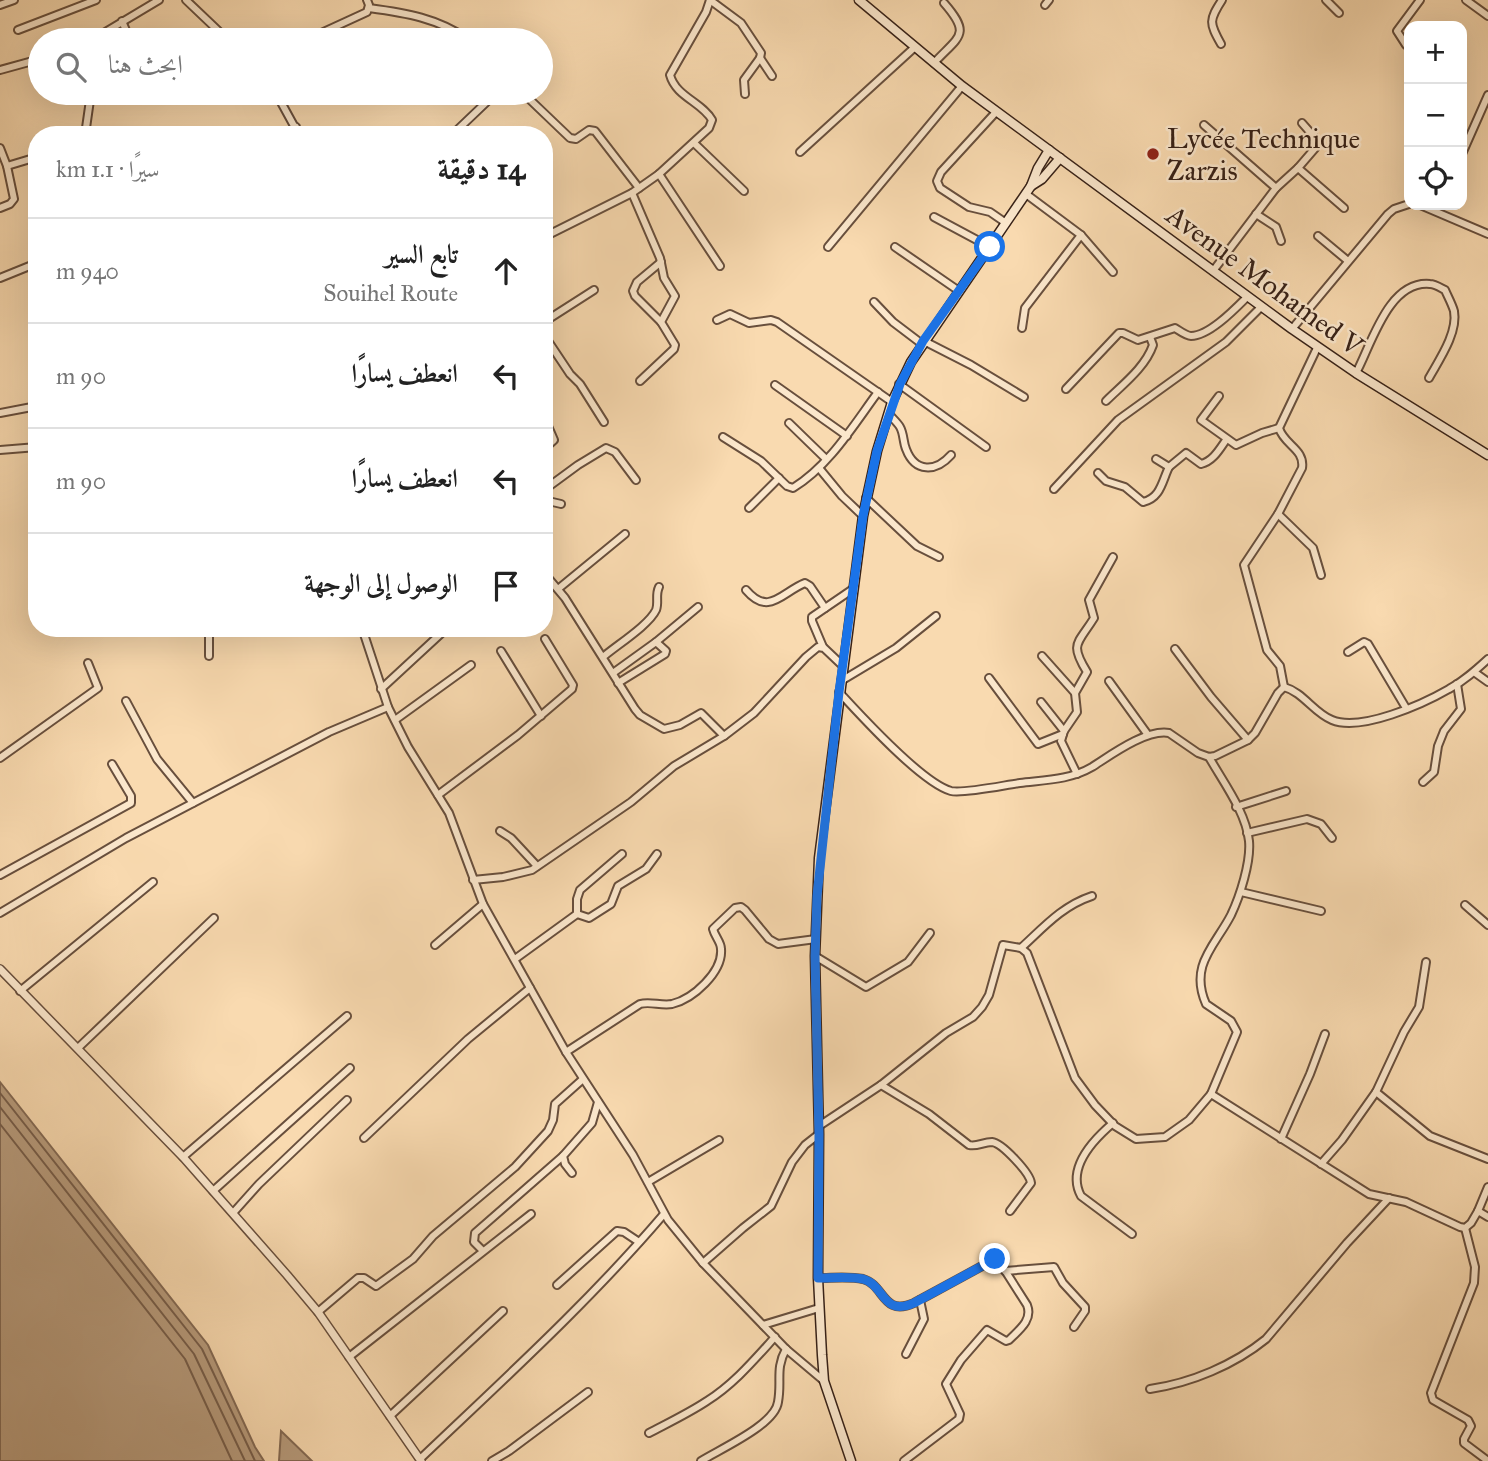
<!DOCTYPE html>
<html lang="ar">
<head>
<meta charset="utf-8">
<style>
	body { margin:0; font-family:"IM FELL Great Primer",Amiri,serif; background:#f6f6f6; color:#222; direction:rtl }
	.controls { position:absolute; right:21px; top:21px; display:grid; overflow:hidden; border-radius:14px; box-shadow:0 7px 28px #0002 }
	.controls button { width:63px; height:63px; display:grid; place-items:center; padding:0; border:0; border-bottom:2px solid #e0e0e0; background:#fff; color:#222; font:35px sans-serif }
	.stop { position:absolute; width:21px; height:21px; margin:-16px; border:5px solid #1a73e8; border-radius:50%; background:#fff }
	.stop.end { background:#1a73e8; border-color:#fff; box-shadow:0 2px 7px #0008 }
	.list { margin:0; padding:0; list-style:none }
	h2 { display:flex; justify-content:space-between; align-items:center; height:91px; margin:0; padding:0 28px; font-size:30px }
	h2 small { font-size:23px; font-weight:400; color:#767676 }
	.list li { display:grid; grid-template-columns:46px 1fr auto; gap:21px; align-items:center; box-sizing:border-box; height:105px; padding:0 28px; border-top:2px solid #e0e0e0 }
	.list b { display:block; font-size:26px; white-space:nowrap }
	.list p { margin:0; font-size:23px; white-space:nowrap; color:#767676 }
	.list em { font-size:23px; font-style:normal; color:#767676 }
	.icon { flex:none; width:38px; height:38px; fill:none; stroke:currentColor; stroke-width:2; stroke-linecap:round; stroke-linejoin:round }
	.map { position:relative; flex:none; width:1488px; height:1461px; overflow:hidden; direction:ltr }
	.search { position:absolute; background:#fff; box-shadow:0 7px 28px #0002; left:28px; top:28px; width:525px; height:77px; display:flex; align-items:center; gap:18px; box-sizing:border-box; padding:0 24px; border-radius:38px; color:#767676; font-size:26px }
	.panel { position:absolute; background:#fff; box-shadow:0 7px 28px #0002; left:28px; top:126px; width:525px; height:511px; border-radius:28px; direction:rtl }
	.map>svg:first-child { display:block }
</style>
</head>
<body>
<div class="map">
<svg width="1488" height="1461" viewBox="0 0 1488 1461">
	<rect width="100%" height="100%" fill="#f9dab0"/>
	<filter id="stains"><feTurbulence type="fractalNoise" baseFrequency=".00286" numOctaves="4"/><feColorMatrix values="0 0 0 0 .2 0 0 0 0 .09 0 0 0 0 .02 0 0 0 .5 -.17"/></filter>
	<radialGradient id="worn" r=".72"><stop offset=".6" stop-color="#630" stop-opacity="0"/><stop offset="1" stop-color="#630" stop-opacity=".3"/></radialGradient>
	<g fill="#b79b7c" stroke="#846a54" stroke-width="2">
		<path d="M 0,1082 L 208,1345 L 255,1447 L 264,1461 L 0,1461 Z"/>
		<path d="M 281,1431 L 312,1461 L 279,1461 Z"/>
	</g>
	<g fill="none" stroke-linecap="round" stroke-linejoin="round">
		<g stroke="#775e4a" stroke-width="2">
			<path d="M 0,1093 L 202,1349 L 255,1461"/>
			<path d="M 0,1107 L 194,1354 L 245,1461"/>
			<path d="M 0,1124 L 185,1359 L 232,1461"/>
		</g>
		<g stroke="#684f3d" stroke-width="10">
			<g id="minor">
				<path d="M 186,0 L 228,40"/>
				<path d="M 710,0 L 741,23 L 761,53 L 760,58 L 744,80 L 745,94"/>
				<path d="M 1326,0 L 1339,13"/>
				<path d="M 1466,0 L 1488,16"/>
				<path d="M 0,5 L 14,0"/>
				<path d="M 1045,5 L 1049,0"/>
				<path d="M 369,8 C 406,13 438,18 469,40"/>
				<path d="M 122,21 L 130,40"/>
				<path d="M 18,30 L 96,0"/>
				<path d="M 92,40 L 159,0"/>
				<path d="M 306,40 L 367,12 L 369,5 L 367,0"/>
				<path d="M 1221,44 C 1209,23 1209,20 1222,0"/>
				<path d="M 1406,45 L 1397,31 L 1420,0"/>
				<path d="M 760,58 L 772,76"/>
				<path d="M 934,63 C 959,36 972,35 944,3"/>
				<path d="M 0,70 L 40,59"/>
				<path d="M 276,93 L 299,135"/>
				<path d="M 523,93 L 570,138 L 576,139 L 589,130 L 595,131 L 639,188"/>
				<path d="M 996,112 L 941,172 L 937,181 L 940,188 L 969,207 L 990,212 L 1006,223"/>
				<path d="M 1204,125 L 1276,188"/>
				<path d="M 85,135 L 91,93"/>
				<path d="M 284,135 L 296,127"/>
				<path d="M 452,135 L 496,93"/>
				<path d="M 694,143 L 744,191"/>
				<path d="M 0,148 L 7,166 L 14,199 L 10,204 L 0,208"/>
				<path d="M 800,152 L 915,47"/>
				<path d="M 1462,154 L 1488,95"/>
				<path d="M 7,166 L 37,157"/>
				<path d="M 1298,168 L 1344,208"/>
				<path d="M 659,174 L 720,266"/>
				<path d="M 632,193 L 660,258 L 664,278 L 675,296 L 661,322 L 675,345 L 674,349 L 640,381"/>
				<path d="M 1026,194 L 1081,235 L 1113,272"/>
				<path d="M 1420,205 L 1488,234"/>
				<path d="M 1256,214 L 1276,227 L 1281,241"/>
				<path d="M 934,217 L 990,247"/>
				<path d="M 1318,236 L 1348,261"/>
				<path d="M 544,237 L 632,193 L 659,174 L 709,128 L 712,120 C 702,102 676,97 670,75 L 706,12 L 710,0"/>
				<path d="M 828,247 L 962,86"/>
				<path d="M 895,247 L 959,291"/>
				<path d="M 1213,271 L 1276,188 L 1298,168 L 1317,146 L 1316,139 L 1302,123"/>
				<path d="M 0,278 L 37,263"/>
				<path d="M 874,302 L 893,322 L 922,344"/>
				<path d="M 717,320 L 730,314 L 749,323 L 771,320 L 777,322 L 892,402"/>
				<path d="M 544,322 L 594,290"/>
				<path d="M 661,322 L 635,296 L 633,291 L 637,282 L 661,262"/>
				<path d="M 1022,328 L 1025,308 L 1081,235"/>
				<path d="M 1292,329 L 1388,214 L 1394,209 L 1409,204"/>
				<path d="M 544,335 L 570,374 L 580,384 L 604,422"/>
				<path d="M 924,341 L 971,365 L 1024,397"/>
				<path d="M 1356,373 C 1371,346 1388,280 1430,284 C 1435,284 1441,288 1445,290 C 1448,297 1452,304 1454,311 C 1458,333 1439,360 1429,378"/>
				<path d="M 899,384 L 986,447"/>
				<path d="M 775,385 L 847,436"/>
				<path d="M 1066,389 L 1119,333 L 1123,333 L 1138,340 L 1175,328 C 1180,331 1186,336 1191,336 C 1209,336 1235,309 1247,297"/>
				<path d="M 1219,396 L 1201,420 L 1236,445 L 1262,433 L 1279,428"/>
				<path d="M 1106,401 C 1122,385 1145,368 1153,345 L 1150,337"/>
				<path d="M 0,413 L 37,406"/>
				<path d="M 889,414 C 892,418 897,422 900,427 C 904,434 903,442 906,449 C 915,473 936,472 951,455"/>
				<path d="M 544,417 L 554,440 L 544,449"/>
				<path d="M 789,423 L 826,459"/>
				<path d="M 723,437 L 761,461 L 787,486 L 793,488 C 829,466 853,426 878,392"/>
				<path d="M 0,450 L 37,447"/>
				<path d="M 1156,459 L 1169,467 L 1186,453 L 1201,464 C 1213,461 1219,450 1226,440"/>
				<path d="M 819,468 L 842,496 L 863,516"/>
				<path d="M 1098,473 L 1106,481 L 1125,487 L 1143,502 C 1161,498 1162,481 1169,467"/>
				<path d="M 1054,489 L 1118,420 L 1226,342 L 1261,307"/>
				<path d="M 544,490 L 578,465 L 606,448 L 615,452 L 636,480"/>
				<path d="M 866,498 L 917,546 L 939,557"/>
				<path d="M 544,500 L 561,504"/>
				<path d="M 749,508 L 779,478"/>
				<path d="M 1278,514 L 1313,548 L 1321,575"/>
				<path d="M 544,573 L 565,598 L 635,709 L 640,715 L 664,729 L 680,725 L 701,713 L 724,736"/>
				<path d="M 558,589 L 625,534"/>
				<path d="M 746,590 C 769,617 782,592 805,583 L 810,586 L 825,608"/>
				<path d="M 209,628 L 209,656"/>
				<path d="M 362,628 L 388,707 L 408,747 L 449,813 L 483,904 L 566,1052 L 633,1155 L 668,1220 L 703,1263 L 786,1349 L 824,1381"/>
				<path d="M 656,642 L 698,607"/>
				<path d="M 823,647 L 812,621 L 812,617 L 853,589"/>
				<path d="M 1175,649 L 1211,697 L 1248,740"/>
				<path d="M 501,651 L 541,716"/>
				<path d="M 1348,652 L 1364,642 L 1368,644 L 1406,708"/>
				<path d="M 1042,656 L 1075,693"/>
				<path d="M 603,657 C 617,645 649,625 656,610 C 659,602 655,595 659,587"/>
				<path d="M 1474,672 L 1488,682"/>
				<path d="M 613,673 L 656,642 L 666,651 L 665,654 L 618,683"/>
				<path d="M 989,678 L 1038,744 L 1063,734"/>
				<path d="M 841,681 L 896,648 L 936,616"/>
				<path d="M 1109,681 L 1148,735"/>
				<path d="M 1284,687 L 1280,666 L 1267,650 L 1244,565 L 1278,514 L 1302,468 C 1305,449 1284,445 1279,428 L 1317,348"/>
				<path d="M 381,689 L 447,628"/>
				<path d="M 839,692 C 861,716 922,783 951,791 C 963,794 1005,785 1020,783 C 1044,780 1070,780 1092,767 C 1111,755 1146,729 1169,733 L 1198,753 L 1209,757 L 1215,756 L 1248,740 L 1255,733 L 1278,693 L 1284,687 C 1303,692 1314,713 1332,720 C 1361,732 1423,704 1449,689 C 1464,681 1476,670 1488,659"/>
				<path d="M 126,701 L 157,759 L 193,803"/>
				<path d="M 1041,702 L 1064,731"/>
				<path d="M 395,720 L 471,665"/>
				<path d="M 1209,757 C 1223,782 1246,812 1249,841 C 1251,862 1240,896 1231,915 C 1215,946 1189,965 1206,1004 L 1231,1021 L 1237,1032 L 1211,1094"/>
				<path d="M 0,758 L 98,688 L 88,663"/>
				<path d="M 1077,774 L 1061,741 L 1064,731 L 1077,712 L 1075,693 L 1087,672 C 1069,643 1078,644 1094,618 L 1089,600 L 1113,557"/>
				<path d="M 1423,782 L 1434,772 L 1438,746 L 1444,731 L 1461,709 L 1457,684"/>
				<path d="M 438,795 L 518,735 L 572,689 L 573,685 L 545,639"/>
				<path d="M 1236,807 L 1286,791"/>
				<path d="M 500,831 L 511,838 L 537,866"/>
				<path d="M 1247,833 L 1307,819 L 1321,824 L 1332,838"/>
				<path d="M 0,875 L 131,803 L 131,796 L 112,764"/>
				<path d="M 473,880 L 503,877 L 532,870 L 631,802 L 674,766 L 724,736 L 754,713 L 806,657 L 818,647 L 824,648 L 843,666"/>
				<path d="M 1241,892 L 1321,911"/>
				<path d="M 1465,905 L 1488,925"/>
				<path d="M 0,913 L 126,838 L 329,732 L 388,707"/>
				<path d="M 577,914 L 589,918 L 611,904 L 618,886 L 646,869 L 657,854"/>
				<path d="M 577,914 L 577,899 L 580,890 L 622,854"/>
				<path d="M 435,945 L 483,904"/>
				<path d="M 1021,948 C 1044,927 1062,906 1092,896"/>
				<path d="M 815,956 L 866,987 L 908,962 L 930,933"/>
				<path d="M 515,959 L 577,914"/>
				<path d="M 1426,962 L 1419,1007 L 1404,1032 L 1376,1092 L 1430,1136 L 1488,1159"/>
				<path d="M 20,991 L 153,882"/>
				<path d="M 78,1048 L 214,918"/>
				<path d="M 566,1052 L 640,1004 C 650,1001 661,1006 672,1004 C 693,999 723,972 721,949 C 721,942 715,937 713,929 L 735,908 L 741,907 L 745,910 L 769,939 L 778,944 L 816,939"/>
				<path d="M 881,1085 L 929,1114 L 969,1145 C 977,1147 983,1142 992,1142 C 1002,1143 1030,1173 1031,1183 L 1010,1211"/>
				<path d="M 1113,1123 C 1093,1140 1066,1168 1081,1196 L 1132,1234"/>
				<path d="M 819,1126 L 881,1085 L 946,1033 L 973,1017 L 982,1007 L 989,995 L 1003,945 L 1021,948 L 1027,953 L 1075,1078 L 1095,1105 L 1115,1126 L 1136,1139 L 1165,1137 L 1189,1120 L 1211,1094 L 1369,1194 L 1406,1202 L 1460,1227 L 1465,1228 L 1471,1223 L 1478,1211"/>
				<path d="M 364,1138 L 468,1039 L 530,988"/>
				<path d="M 1281,1139 L 1310,1074 L 1325,1034"/>
				<path d="M 183,1157 L 347,1016"/>
				<path d="M 1321,1164 L 1342,1140 L 1376,1092"/>
				<path d="M 572,1173 L 565,1164 L 563,1156 L 592,1123 L 598,1102"/>
				<path d="M 648,1182 L 719,1140"/>
				<path d="M 1488,1187 L 1478,1211 L 1488,1217"/>
				<path d="M 213,1191 L 350,1068"/>
				<path d="M 233,1213 L 259,1184 L 347,1100"/>
				<path d="M 1465,1228 L 1475,1267 L 1474,1283 L 1431,1393 L 1433,1400 L 1468,1420 L 1471,1426 L 1464,1439 L 1464,1443 L 1488,1461"/>
				<path d="M 483,1251 L 474,1242 L 475,1233 L 563,1156"/>
				<path d="M 703,1263 L 743,1228 L 771,1206 L 792,1162 L 805,1145 L 819,1134"/>
				<path d="M 1005,1271 L 1054,1267 L 1063,1283 L 1085,1307 L 1085,1311 L 1074,1327"/>
				<path d="M 818,1278 C 832,1278 849,1276 863,1279 C 885,1285 882,1317 914,1303 L 995,1259 L 999,1261 L 1027,1305 C 1033,1320 1019,1330 1009,1340 L 1006,1341 L 987,1330 L 961,1360 L 946,1384 L 960,1414 L 959,1419 L 904,1461"/>
				<path d="M 557,1285 L 617,1231 L 624,1232 L 639,1242"/>
				<path d="M 318,1312 L 358,1278 L 364,1278 L 376,1286 L 413,1259 L 433,1236 L 515,1167 L 548,1131 L 553,1120 L 555,1104 L 583,1079"/>
				<path d="M 763,1325 L 819,1308"/>
				<path d="M 906,1354 L 924,1319 L 920,1300"/>
				<path d="M 349,1357 L 531,1214"/>
				<path d="M 1150,1389 C 1191,1383 1234,1365 1266,1339 L 1347,1243 L 1389,1198"/>
				<path d="M 390,1416 L 503,1311"/>
				<path d="M 649,1433 C 668,1423 689,1413 707,1401 C 734,1384 754,1360 775,1337"/>
				<path d="M 420,1459 C 504,1379 589,1302 664,1214"/>
				<path d="M 492,1461 L 509,1451 L 588,1392"/>
				<path d="M 701,1461 C 720,1449 775,1425 778,1402 C 782,1381 775,1369 786,1349"/>
			</g>
		</g>
		<g stroke="#684f3d" stroke-width="10">
			<path id="tertiary" d="M 0,969 L 183,1157 L 287,1275 L 318,1312 L 421,1461"/>
		</g>
		<g stroke="#372117" stroke-width="11">
			<g id="secondary">
				<path d="M 859,0 L 962,86 L 1292,329 L 1356,373 L 1488,455"/>
				<path d="M 1031,186 L 1042,179 L 1060,158"/>
				<path d="M 851,1461 L 824,1381 L 822,1355 L 818,1278 L 819,1134 L 815,956 L 819,858 L 863,516 L 877,451 L 892,402 L 911,362 L 1031,186 L 1038,168 L 1049,150"/>
			</g>
		</g>
		<use href="#minor" stroke="#fbe7cc" stroke-width="6"/>
		<use href="#tertiary" stroke="#fbe7cc" stroke-width="7"/>
		<use href="#secondary" stroke="#fbe7cc" stroke-width="8"/>
	</g>
	<g fill="none" stroke-linecap="round" stroke-linejoin="round">
		<path stroke="#1a73e8" stroke-width="9" d="M 990,247 L 923,341 L 900,384 L 877,451 L 863,516 L 839,692 L 817,896 L 815,956 L 819,1134 L 818,1278 C 832,1278 849,1276 863,1279 C 885,1285 882,1317 914,1303 L 995,1259"/>
	</g>
	<circle fill="#8f2418" stroke="#fbe7cc" stroke-width="2.5" cx="1153" cy="154" r="7"/>
	<g text-anchor="middle" stroke-width="5" stroke-linejoin="round" paint-order="stroke">
		<g font-size="28" fill="#372117" stroke="#fbe7cc" text-anchor="start">
			<text x="1167" y="148">Lycée Technique<tspan x="1167" dy="32">Zarzis</tspan></text>
		</g>
		<g font-size="28" fill="#372117" stroke="#fbe7cc">
			<text transform="translate(1265 280) rotate(36)" y="10">Avenue Mohamed V</text>
		</g>
	</g>
	<rect width="100%" height="100%" filter="url(#stains)"/>
	<rect width="100%" height="100%" fill="url(#worn)"/>
</svg>
<div class="controls">
<button>+</button>
<button>−</button>
<button><svg class="icon" aria-label="locate" viewBox="0 0 24 24"><circle cx="12" cy="12" r="6"/><path d="M12 2v4M12 18v4M2 12h4M18 12h4"/></svg></button>
</div>
<div class="stop" style="left:990px;top:247px"></div>
<div class="stop end" style="left:995px;top:1259px"></div>
<div class="search"><svg class="icon" aria-label="search" viewBox="0 0 24 24"><circle cx="10" cy="10" r="6"/><path d="M15 15l6 6"/></svg>ابحث هنا</div>
<section class="panel">
<h2>14 دقيقة<small>سيرًا · 1.1 km</small></h2>
<ul class="list">
<li><svg class="icon" aria-label="ahead" viewBox="0 0 24 24"><path d="M12 20V5M6 11l6-6 6 6"/></svg><div><b>تابع السير</b><p>Souihel Route</p></div><em>940 m</em></li>
<li><svg class="icon" aria-label="left" viewBox="0 0 24 24"><path d="M17 20v-9H6M10 6l-5 5 5 5"/></svg><div><b>انعطف يسارًا</b></div><em>90 m</em></li>
<li><svg class="icon" aria-label="left" viewBox="0 0 24 24"><path d="M17 20v-9H6M10 6l-5 5 5 5"/></svg><div><b>انعطف يسارًا</b></div><em>90 m</em></li>
<li><svg class="icon" aria-label="arrive" viewBox="0 0 24 24"><path d="M6 21V4h12l-3 4 3 4H6"/></svg><div><b>الوصول إلى الوجهة</b></div></li>
</ul>
</section>
</div>
</body>
</html>
